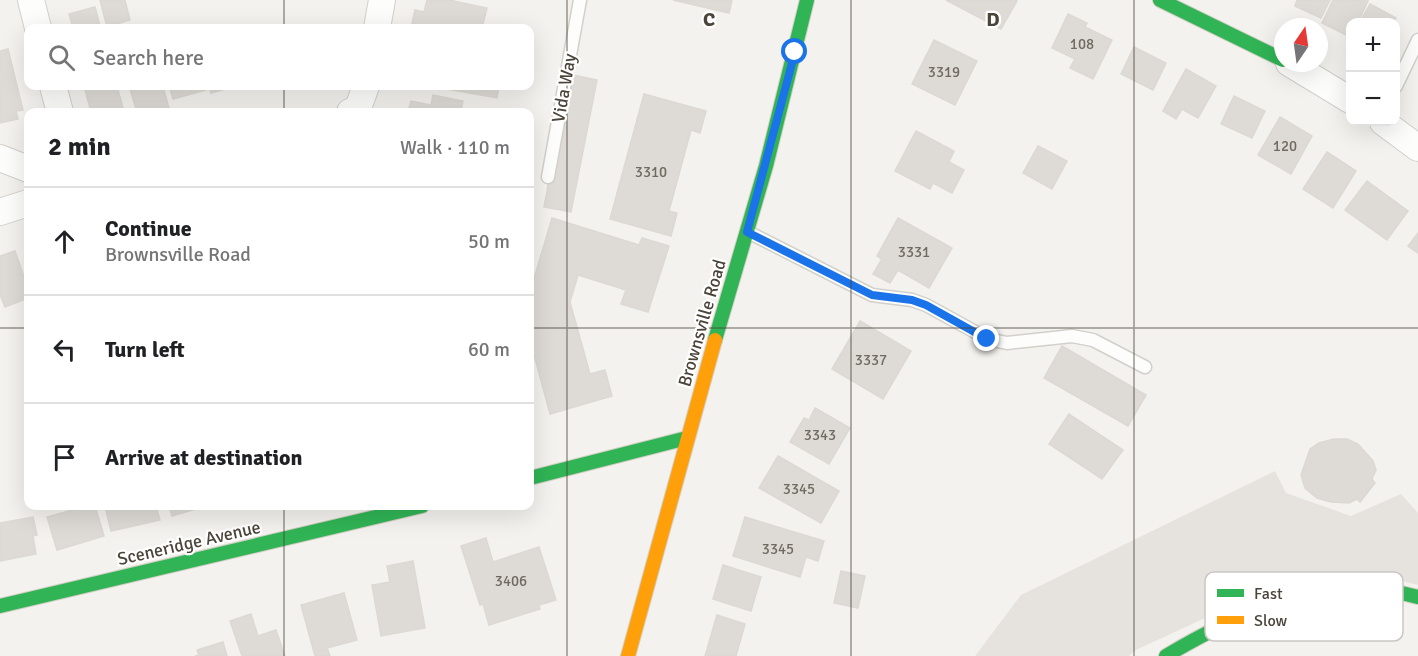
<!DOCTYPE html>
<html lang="en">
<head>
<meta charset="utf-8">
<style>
	body { margin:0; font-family:Signika,sans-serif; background:#f6f6f6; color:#202124 }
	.controls { position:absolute; right:18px; top:18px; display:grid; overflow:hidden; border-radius:12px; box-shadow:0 6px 24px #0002 }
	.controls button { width:54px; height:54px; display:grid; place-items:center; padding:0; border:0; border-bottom:2px solid #e0e0e0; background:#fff; color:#202124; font:30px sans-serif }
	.compass { position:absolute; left:1274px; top:18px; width:54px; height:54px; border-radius:50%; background:#fff; box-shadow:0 6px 24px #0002; rotate:13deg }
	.stop { position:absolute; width:18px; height:18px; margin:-14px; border:4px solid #1a73e8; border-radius:50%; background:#fff }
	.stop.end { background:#1a73e8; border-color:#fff; box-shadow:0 2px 6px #0008 }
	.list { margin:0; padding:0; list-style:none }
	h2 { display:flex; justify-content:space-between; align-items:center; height:78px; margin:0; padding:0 24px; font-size:26px }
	h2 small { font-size:20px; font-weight:400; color:#757577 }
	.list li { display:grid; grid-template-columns:39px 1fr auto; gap:18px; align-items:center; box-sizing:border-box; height:108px; padding:0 24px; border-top:2px solid #e0e0e0 }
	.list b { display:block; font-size:22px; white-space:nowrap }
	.list p { margin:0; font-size:20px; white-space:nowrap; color:#757577 }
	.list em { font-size:20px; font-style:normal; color:#757577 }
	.icon { flex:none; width:33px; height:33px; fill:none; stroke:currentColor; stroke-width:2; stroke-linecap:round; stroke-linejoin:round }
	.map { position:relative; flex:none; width:1418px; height:656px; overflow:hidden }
	.search { position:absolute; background:#fff; box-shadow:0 6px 24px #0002; left:24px; top:24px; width:510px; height:66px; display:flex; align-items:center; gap:15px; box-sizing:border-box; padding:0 21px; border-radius:12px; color:#757577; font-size:22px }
	.panel { position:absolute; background:#fff; box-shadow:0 6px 24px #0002; left:24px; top:108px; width:510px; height:402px; border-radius:12px }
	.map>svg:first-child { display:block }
</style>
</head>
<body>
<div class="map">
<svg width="1418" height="656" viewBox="0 0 1418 656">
	<rect width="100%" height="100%" fill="#f4f2ee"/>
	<path fill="#e6e3df" d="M 1275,471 L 1286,493 L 1351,516 L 1401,494 L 1418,513 L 1418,585 L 1375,574 L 1274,586 L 1136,650 L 1129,656 L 975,656 L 1021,595 Z"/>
	<g fill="#dedbd6" stroke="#dcd9d4" stroke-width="1.5">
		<path d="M 100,0 L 125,0 L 130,20 L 107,27 Z"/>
		<path d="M 427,0 L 449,0 L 487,8 L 482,28 L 411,28 L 415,10 L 424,12 Z"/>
		<path d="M 673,0 L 732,0 L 729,13 Z"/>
		<path d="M 946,0 L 1014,0 L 1017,1 L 1001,29 Z"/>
		<path d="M 1297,0 L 1330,0 L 1321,18 L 1295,6 Z"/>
		<path d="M 1333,0 L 1368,1 L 1358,22 L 1350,22 L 1350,37 L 1322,23 Z"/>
		<path d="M 1370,4 L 1396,18 L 1393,22 L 1360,22 Z"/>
		<path d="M 95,7 L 100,26 L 91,28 L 73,28 L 69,14 Z"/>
		<path d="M 1068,14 L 1087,23 L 1085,27 L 1112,40 L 1093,79 L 1070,68 L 1075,59 L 1052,48 Z"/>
		<path d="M 934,40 L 977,61 L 955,105 L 912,84 Z"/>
		<path d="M 1134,47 L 1166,63 L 1153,90 L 1121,74 Z"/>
		<path d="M 8,49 L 23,110 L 16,111 L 18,119 L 0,123 L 0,51 Z"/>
		<path d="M 1186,69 L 1216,86 L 1198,118 L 1182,109 L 1176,119 L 1163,111 Z"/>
		<path d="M 569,74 L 597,80 L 571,212 L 544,207 Z"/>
		<path d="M 84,86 L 117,86 L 124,112 L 91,112 Z"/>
		<path d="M 129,86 L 163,86 L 170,112 L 137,112 Z"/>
		<path d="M 169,86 L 205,86 L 206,90 L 173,99 Z"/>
		<path d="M 209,86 L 236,86 L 211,93 Z"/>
		<path d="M 430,86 L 499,86 L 497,98 Z"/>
		<path d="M 644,94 L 706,111 L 700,133 L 691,130 L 669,211 L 677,213 L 671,236 L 610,219 Z"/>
		<path d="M 433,95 L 463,101 L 461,112 L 408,112 L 411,101 L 431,105 Z"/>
		<path d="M 1234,96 L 1265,111 L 1252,138 L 1221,124 Z"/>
		<path d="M 530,116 L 533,117 L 530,134 Z"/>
		<path d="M 1280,117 L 1312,136 L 1291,174 L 1258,155 Z"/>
		<path d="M 916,131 L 954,151 L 949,162 L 964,170 L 952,193 L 933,183 L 930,189 L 895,171 Z"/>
		<path d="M 1038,146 L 1067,161 L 1052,189 L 1023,173 Z"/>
		<path d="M 1327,152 L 1356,171 L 1333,208 L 1303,189 Z"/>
		<path d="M 1367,181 L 1408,211 L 1387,240 L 1345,210 Z"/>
		<path d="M 552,218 L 639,245 L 642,238 L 669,246 L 648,312 L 621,304 L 626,290 L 578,275 L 570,302 L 590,374 L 605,370 L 612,396 L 550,414 L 530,340 L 530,292 Z"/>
		<path d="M 898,218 L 952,248 L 929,288 L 898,270 L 890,283 L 873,274 L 882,259 L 877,256 Z"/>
		<path d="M 1418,233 L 1418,253 L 1408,246 Z"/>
		<path d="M 15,251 L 28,288 L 28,298 L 5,307 L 0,295 L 0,256 Z"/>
		<path d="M 860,321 L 911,351 L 883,399 L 832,369 Z"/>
		<path d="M 1062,346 L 1146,395 L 1128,426 L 1044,378 Z"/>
		<path d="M 815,408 L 850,428 L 829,464 L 790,442 L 804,418 L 809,420 Z"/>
		<path d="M 1069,414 L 1123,450 L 1102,479 L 1049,444 Z"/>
		<path d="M 1334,439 L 1347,439 L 1358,444 L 1373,461 L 1376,470 L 1372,479 L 1375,483 L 1360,502 L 1357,499 L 1349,503 L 1331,502 L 1317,498 L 1305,488 L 1301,475 L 1310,449 L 1319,443 Z"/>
		<path d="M 778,456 L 839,491 L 821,523 L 759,488 Z"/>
		<path d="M 87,506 L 95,506 L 104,536 L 57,550 L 47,517 Z"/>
		<path d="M 105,506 L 156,506 L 160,520 L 111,531 Z"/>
		<path d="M 169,506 L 206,506 L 172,516 Z"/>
		<path d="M 33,517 L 37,535 L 33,536 L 36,554 L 0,561 L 0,523 Z"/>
		<path d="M 745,517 L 824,541 L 818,561 L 806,557 L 800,577 L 733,556 Z"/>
		<path d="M 486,538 L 493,562 L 539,547 L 556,600 L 539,605 L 540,609 L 489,625 L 483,604 L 480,605 L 461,546 Z"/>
		<path d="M 413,561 L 425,628 L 381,636 L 372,585 L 390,582 L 387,566 Z"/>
		<path d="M 723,565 L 761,577 L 751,611 L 713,599 Z"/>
		<path d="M 841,571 L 865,576 L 858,608 L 834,603 Z"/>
		<path d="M 344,593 L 357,640 L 327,648 L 330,656 L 315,656 L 301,605 Z"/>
		<path d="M 251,614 L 258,636 L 276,630 L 285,656 L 242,656 L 230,621 Z"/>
		<path d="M 717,615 L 745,624 L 736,656 L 705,656 Z"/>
		<path d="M 223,642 L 227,656 L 195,656 L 199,655 L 197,650 Z"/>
	</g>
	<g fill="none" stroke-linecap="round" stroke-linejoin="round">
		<g stroke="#d2d0cb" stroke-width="15">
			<g id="lane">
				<path d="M 1396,86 L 1418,40"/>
				<path d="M 548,177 L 580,0"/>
				<path d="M 748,232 L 872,295 L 912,300 L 926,305 L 988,339 L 1007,343 L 1072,336 L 1093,340 L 1145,367"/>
			</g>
		</g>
		<g stroke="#d2d0cb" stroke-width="28">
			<g id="street">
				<path d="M 31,0 L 38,28"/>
				<path d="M 377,28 L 382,0"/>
				<path d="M 1289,63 L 1350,100"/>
				<path d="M 53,86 L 60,112"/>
				<path d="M 350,112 L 358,108 L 366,86"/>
				<path d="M 1383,122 L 1418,148"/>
				<path d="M 0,158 L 28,169"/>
				<path d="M 0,212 L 28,203"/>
			</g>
		</g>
		<g stroke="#d3cfc5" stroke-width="16">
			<g id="fast">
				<path d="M 1160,0 L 1283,60"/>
				<path d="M 715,340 L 766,166 L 807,0"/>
				<path d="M 530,478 L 687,438"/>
				<path d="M 0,606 L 422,506"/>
				<path d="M 1166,656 C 1239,612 1332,571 1418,597"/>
			</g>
		</g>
		<g stroke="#d3cfc5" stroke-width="16">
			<path id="slow" d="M 628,656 L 715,340"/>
		</g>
		<use href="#lane" stroke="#fdfdfc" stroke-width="12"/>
		<use href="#street" stroke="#fdfdfc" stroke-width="26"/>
		<use href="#fast" stroke="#30b455" stroke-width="14"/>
		<use href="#slow" stroke="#ff9f0a" stroke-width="14"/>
	</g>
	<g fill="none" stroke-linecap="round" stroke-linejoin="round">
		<path stroke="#1a73e8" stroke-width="8" d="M 795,52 L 747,232 L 872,295 L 912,300 L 926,305 L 987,339"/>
	</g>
	<path fill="none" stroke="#4b4439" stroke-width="1.5" stroke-opacity="0.55" d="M 284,0 L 284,28M 567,0 L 567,656M 851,0 L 851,656M 1134,0 L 1134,656M 284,86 L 284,112M 0,328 L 28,328M 530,328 L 1418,328M 284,506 L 284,656"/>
	<g text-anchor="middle" stroke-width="4.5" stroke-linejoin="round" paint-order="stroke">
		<g font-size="15" fill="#706a61">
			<text x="1082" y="49">108</text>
			<text x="944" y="77">3319</text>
			<text x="1285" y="151">120</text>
			<text x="651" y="177">3310</text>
			<text x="914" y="257">3331</text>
			<text x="871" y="365">3337</text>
			<text x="820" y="440">3343</text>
			<text x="799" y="494">3345</text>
			<text x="778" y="554">3345</text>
			<text x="511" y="586">3406</text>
		</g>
		<g font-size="18" fill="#4b4439" stroke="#fff">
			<text transform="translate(564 88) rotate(-80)" y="6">Vida Way</text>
			<text transform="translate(702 323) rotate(-74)" y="6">Brownsville Road</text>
			<text transform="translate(189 543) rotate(-13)" y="6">Sceneridge Avenue</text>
		</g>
	</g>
	<rect x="1205" y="572" width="198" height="69" rx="9" fill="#fff" stroke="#c9c7c4" stroke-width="1.5"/>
	<rect x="1217" y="589" width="27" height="8" fill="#30b455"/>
	<rect x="1217" y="616" width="27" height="8" fill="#ff9f0a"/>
	<g font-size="16" fill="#4b4439">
		<text x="1254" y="599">Fast</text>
		<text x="1254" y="626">Slow</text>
	</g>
	<g font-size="20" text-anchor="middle" font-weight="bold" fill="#4b4439" stroke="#fff" stroke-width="4.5" stroke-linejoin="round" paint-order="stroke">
		<text x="709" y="26">C</text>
		<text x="993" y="26">D</text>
	</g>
</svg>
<div class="controls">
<button>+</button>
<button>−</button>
</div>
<svg class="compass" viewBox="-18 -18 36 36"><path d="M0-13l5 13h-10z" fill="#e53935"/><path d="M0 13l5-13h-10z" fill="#757577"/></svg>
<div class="stop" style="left:795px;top:52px"></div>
<div class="stop end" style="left:987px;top:339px"></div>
<div class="search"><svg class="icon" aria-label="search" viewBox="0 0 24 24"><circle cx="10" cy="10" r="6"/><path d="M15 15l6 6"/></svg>Search here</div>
<section class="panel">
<h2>2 min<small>Walk · 110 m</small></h2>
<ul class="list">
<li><svg class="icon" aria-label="ahead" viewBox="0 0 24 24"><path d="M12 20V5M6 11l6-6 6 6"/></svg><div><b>Continue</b><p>Brownsville Road</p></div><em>50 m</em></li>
<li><svg class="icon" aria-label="left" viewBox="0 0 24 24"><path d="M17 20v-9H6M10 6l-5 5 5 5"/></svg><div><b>Turn left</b></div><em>60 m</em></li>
<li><svg class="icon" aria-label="arrive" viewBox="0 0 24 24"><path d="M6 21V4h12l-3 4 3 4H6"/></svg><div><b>Arrive at destination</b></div></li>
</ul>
</section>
</div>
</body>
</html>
